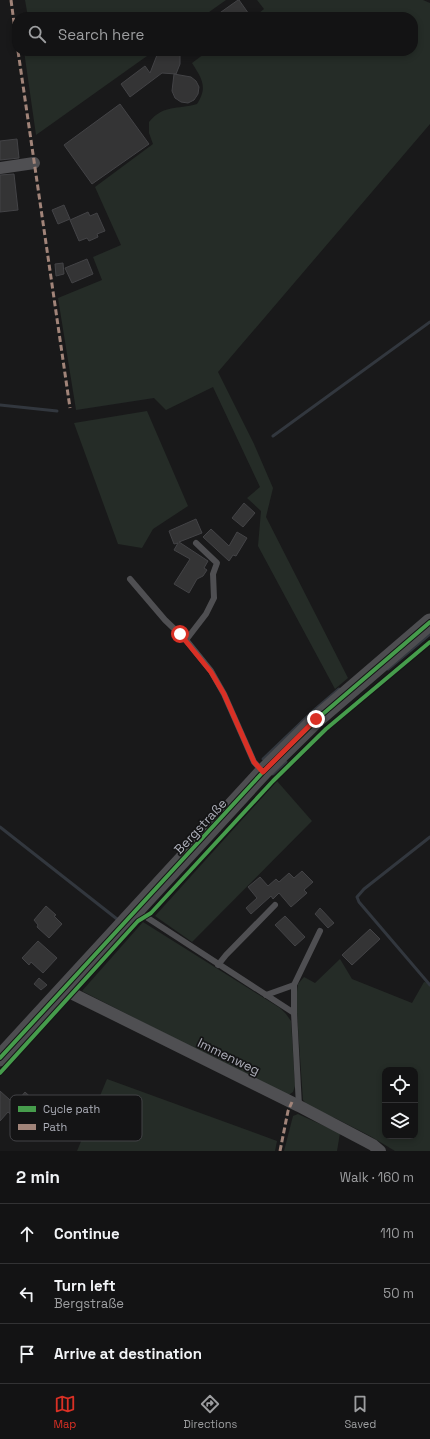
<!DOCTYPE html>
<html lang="en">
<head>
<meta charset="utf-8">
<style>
	body { margin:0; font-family:"Space Grotesk",sans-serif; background:#1c1c1d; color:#f1f3f6 }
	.controls { position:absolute; right:12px; bottom:12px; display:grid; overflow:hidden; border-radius:8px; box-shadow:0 2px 6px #0003 }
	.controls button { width:36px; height:36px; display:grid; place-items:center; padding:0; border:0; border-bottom:1px solid #323234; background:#131314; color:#f1f3f6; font:20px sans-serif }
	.stop { position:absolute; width:12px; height:12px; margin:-9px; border:3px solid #d93025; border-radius:50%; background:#fff }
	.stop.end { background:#d93025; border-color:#fff; box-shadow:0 1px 4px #0008 }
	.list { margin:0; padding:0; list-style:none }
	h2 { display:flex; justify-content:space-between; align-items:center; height:52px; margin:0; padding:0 16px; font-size:17px }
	h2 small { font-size:13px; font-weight:400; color:#9d9ea0 }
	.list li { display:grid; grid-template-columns:26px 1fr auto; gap:12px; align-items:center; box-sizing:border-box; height:60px; padding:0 16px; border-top:1px solid #323234 }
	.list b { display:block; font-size:15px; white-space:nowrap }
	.list p { margin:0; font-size:13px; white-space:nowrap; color:#9d9ea0 }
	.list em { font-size:13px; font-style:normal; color:#9d9ea0 }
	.icon { flex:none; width:22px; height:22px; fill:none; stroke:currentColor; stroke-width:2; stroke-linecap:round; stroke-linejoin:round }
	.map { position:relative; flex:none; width:430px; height:1151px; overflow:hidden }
	.search { position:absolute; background:#131314; box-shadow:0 2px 6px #0003; left:12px; right:12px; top:12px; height:44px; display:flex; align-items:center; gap:10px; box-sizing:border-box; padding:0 14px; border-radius:16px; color:#9d9ea0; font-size:15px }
	.sheet { height:232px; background:#131314 }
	nav { display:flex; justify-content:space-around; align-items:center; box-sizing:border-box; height:56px; border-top:1px solid #323234; background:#131314; font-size:11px; color:#9d9ea0 }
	nav a { display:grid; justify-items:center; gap:2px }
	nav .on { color:#d93025 }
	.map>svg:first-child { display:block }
</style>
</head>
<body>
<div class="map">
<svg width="430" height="1151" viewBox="0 0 430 1151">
	<rect width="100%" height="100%" fill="#19191a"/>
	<g fill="#252c27" fill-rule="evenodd">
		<path d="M 25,0 L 226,0 L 202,17 L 28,17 Z"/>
		<path d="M 257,0 L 423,0 L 430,3 L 430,124 L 218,372 L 254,444 L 273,488 L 266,517 L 348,678 L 335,689 L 258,546 L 261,511 L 247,498 L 260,487 L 213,387 L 166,410 L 154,398 L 76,410 L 58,298 L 102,280 L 93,257 L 121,245 L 95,187 L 153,144 L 149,133 L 149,122 C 164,104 177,110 197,104 C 208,87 202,79 192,63 L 208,51 L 413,51 L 413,17 L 254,17 L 264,9 Z"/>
		<path d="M 24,51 L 154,51 L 36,135 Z"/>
		<path d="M 147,411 L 188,506 L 153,529 L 142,548 L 118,544 L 74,423 Z"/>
		<path d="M 277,781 L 312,821 L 192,942 L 155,916 Z"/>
		<path d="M 143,922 L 280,1008 L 286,1014 L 291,1021 L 295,1086 L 293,1092 L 287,1096 L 82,991 Z"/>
		<path d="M 340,959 L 352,979 L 412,1003 L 424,982 L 430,983 L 430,1151 L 395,1151 L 370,1136 L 335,1118 L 310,1109 L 303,1100 L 296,999 L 298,984 L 304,977 L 315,983 ZM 385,1070 L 415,1070 L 415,1136 L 385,1136 Z"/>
		<path d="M 107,1079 L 277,1141 L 275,1151 L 77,1151 Z"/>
		<path d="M 298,1114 L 340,1133 L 337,1151 L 284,1151 L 293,1116 Z"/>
	</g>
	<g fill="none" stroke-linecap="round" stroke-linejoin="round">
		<g stroke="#32373e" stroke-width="3">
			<path d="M 0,405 L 57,411"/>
			<path d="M 273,436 L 430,322"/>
			<path d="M 388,669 L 430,634"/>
			<path d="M 263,759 L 311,713 L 339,689"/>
			<path d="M 273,774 L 286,762"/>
			<path d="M 0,827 L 117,919"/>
			<path d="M 430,837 L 364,889 L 357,897 L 359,902 L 430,985"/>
		</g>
	</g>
	<g fill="#343435" stroke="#434346">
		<path d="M 238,0 L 239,0 L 251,17 L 214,17 Z"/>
		<path d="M 162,51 L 173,51 L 180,53 L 180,64 L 176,74 L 162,73 L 130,97 L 121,84 L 145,66 L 150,73 L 157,55 Z"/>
		<path d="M 174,74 L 191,77 L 196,81 L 199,87 L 198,94 L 194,100 L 188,103 L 181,102 L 175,98 L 172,91 Z"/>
		<path d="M 120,104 L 149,144 L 92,184 L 64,145 Z"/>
		<path d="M 17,139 L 19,158 L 0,160 L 0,141 Z"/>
		<path d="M 14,174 L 18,210 L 0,212 L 0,175 Z"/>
		<path d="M 64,205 L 70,219 L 58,224 L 52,210 Z"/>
		<path d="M 88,212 L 90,216 L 97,213 L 105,231 L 97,234 L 98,237 L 89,241 L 87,238 L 79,241 L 70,220 Z"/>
		<path d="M 87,259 L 93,274 L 72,283 L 65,268 Z"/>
		<path d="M 63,263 L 64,274 L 56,276 L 55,264 Z"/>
		<path d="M 244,503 L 255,513 L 243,527 L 232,518 Z"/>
		<path d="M 196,519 L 202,533 L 179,542 L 208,561 L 204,568 L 207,570 L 203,576 L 197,579 L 189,593 L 174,584 L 190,559 L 174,550 L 178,543 L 174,544 L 169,531 Z"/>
		<path d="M 211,529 L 229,546 L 237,532 L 247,538 L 236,556 L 233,555 L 229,561 L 203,537 Z"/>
		<path d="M 302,871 L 313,882 L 304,890 L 307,893 L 291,907 L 279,893 L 273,899 L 271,896 L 251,914 L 246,908 L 257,898 L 248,887 L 260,877 L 268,886 L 276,879 L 279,882 L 289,873 L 294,878 Z"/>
		<path d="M 46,906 L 56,915 L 54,916 L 62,924 L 49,938 L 37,927 L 38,925 L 34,920 Z"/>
		<path d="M 320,908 L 334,923 L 328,928 L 315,914 Z"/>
		<path d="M 285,916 L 305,937 L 295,946 L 275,925 Z"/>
		<path d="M 370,929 L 380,939 L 352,965 L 342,955 Z"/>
		<path d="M 38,941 L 57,958 L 43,973 L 31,962 L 29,965 L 22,958 Z"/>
		<path d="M 39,978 L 47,985 L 41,990 L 34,984 Z"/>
		<path d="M 0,1091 L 20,1109 L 13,1116 L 8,1112 L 0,1121 Z"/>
		<path d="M 25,1092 L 37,1103 L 28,1113 L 16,1103 Z"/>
	</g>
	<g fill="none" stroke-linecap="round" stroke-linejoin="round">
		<g stroke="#4f4f52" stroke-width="6">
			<path d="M 130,579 L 165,620 L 186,640 L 211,671 L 224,694 L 254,762 L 263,772"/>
			<path d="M 186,640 L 206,614 L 214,598 L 213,574 L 217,563 L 196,543"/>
			<path d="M 137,911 L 294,1013"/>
			<path d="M 218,965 L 226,955 L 275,905"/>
			<path d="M 266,995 L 294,985"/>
			<path d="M 299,1106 L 294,1013 L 294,985 L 320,931"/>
		</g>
		<g stroke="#4f4f52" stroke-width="12">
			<path d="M 0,168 L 34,163"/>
			<path d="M 63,989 L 299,1106 L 373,1145 L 380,1151"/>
		</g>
		<path stroke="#4d4d50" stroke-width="17" d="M 0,1058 L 263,772 L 317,719 L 430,622"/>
		<g stroke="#a18479" stroke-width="3" stroke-dasharray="6 3" stroke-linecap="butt">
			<path d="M 11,0 L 17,45"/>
			<path d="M 18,51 L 70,408"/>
			<path d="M 280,1151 L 288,1111 L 292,1102"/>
		</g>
		<g stroke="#141415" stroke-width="6">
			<g id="cycleway">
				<path d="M 0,1058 L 263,772 L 317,719 L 430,622"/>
				<path d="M 0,1073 L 138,921 L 151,913 L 273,781 L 326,729 L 430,642"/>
			</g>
		</g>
		<use href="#cycleway" stroke="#469c4c" stroke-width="4"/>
	</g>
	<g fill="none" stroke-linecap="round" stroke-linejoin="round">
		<path stroke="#d93025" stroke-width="5" d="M 180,634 L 211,672 L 224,694 L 254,762 L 263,772 L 316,719"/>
	</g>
	<g text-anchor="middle" stroke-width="3.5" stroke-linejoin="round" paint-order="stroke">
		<g font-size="13" fill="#adafb9" stroke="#141415">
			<text transform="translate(200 826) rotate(-47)" y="5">Bergstraße</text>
			<text transform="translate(229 1056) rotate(26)" y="5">Immenweg</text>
		</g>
	</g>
	<rect x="10" y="1095" width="132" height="46" rx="6" fill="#141415" stroke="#424246" stroke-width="1"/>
	<rect x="18" y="1106" width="18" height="6" fill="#469c4c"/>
	<rect x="18" y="1124" width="18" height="6" fill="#a18479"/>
	<g font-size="11" fill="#adafb9">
		<text x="43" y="1113">Cycle path</text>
		<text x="43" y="1131">Path</text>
	</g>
</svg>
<div class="controls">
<button><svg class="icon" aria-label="locate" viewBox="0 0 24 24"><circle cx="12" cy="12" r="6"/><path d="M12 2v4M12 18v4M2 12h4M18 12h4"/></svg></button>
<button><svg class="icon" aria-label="layers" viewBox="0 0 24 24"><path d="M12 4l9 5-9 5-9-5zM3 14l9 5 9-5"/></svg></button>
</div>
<div class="stop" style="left:180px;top:634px"></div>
<div class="stop end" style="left:316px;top:719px"></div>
<div class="search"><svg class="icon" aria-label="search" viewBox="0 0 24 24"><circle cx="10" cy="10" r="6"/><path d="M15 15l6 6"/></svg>Search here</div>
</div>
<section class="sheet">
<h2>2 min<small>Walk · 160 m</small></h2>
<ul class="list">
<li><svg class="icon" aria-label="ahead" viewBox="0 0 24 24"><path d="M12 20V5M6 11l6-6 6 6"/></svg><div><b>Continue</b></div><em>110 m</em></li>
<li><svg class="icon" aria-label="left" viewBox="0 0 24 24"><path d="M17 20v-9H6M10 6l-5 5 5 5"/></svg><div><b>Turn left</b><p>Bergstraße</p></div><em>50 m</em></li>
<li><svg class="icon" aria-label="arrive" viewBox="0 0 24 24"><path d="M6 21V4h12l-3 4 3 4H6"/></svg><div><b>Arrive at destination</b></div></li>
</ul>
</section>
<nav>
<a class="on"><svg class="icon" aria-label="map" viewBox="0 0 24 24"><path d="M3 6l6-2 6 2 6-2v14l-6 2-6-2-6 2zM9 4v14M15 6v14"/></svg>Map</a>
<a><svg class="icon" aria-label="directions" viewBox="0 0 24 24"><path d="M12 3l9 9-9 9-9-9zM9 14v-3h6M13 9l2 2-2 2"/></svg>Directions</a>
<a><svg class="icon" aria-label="saved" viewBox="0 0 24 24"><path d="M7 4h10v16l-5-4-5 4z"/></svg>Saved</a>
</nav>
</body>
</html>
